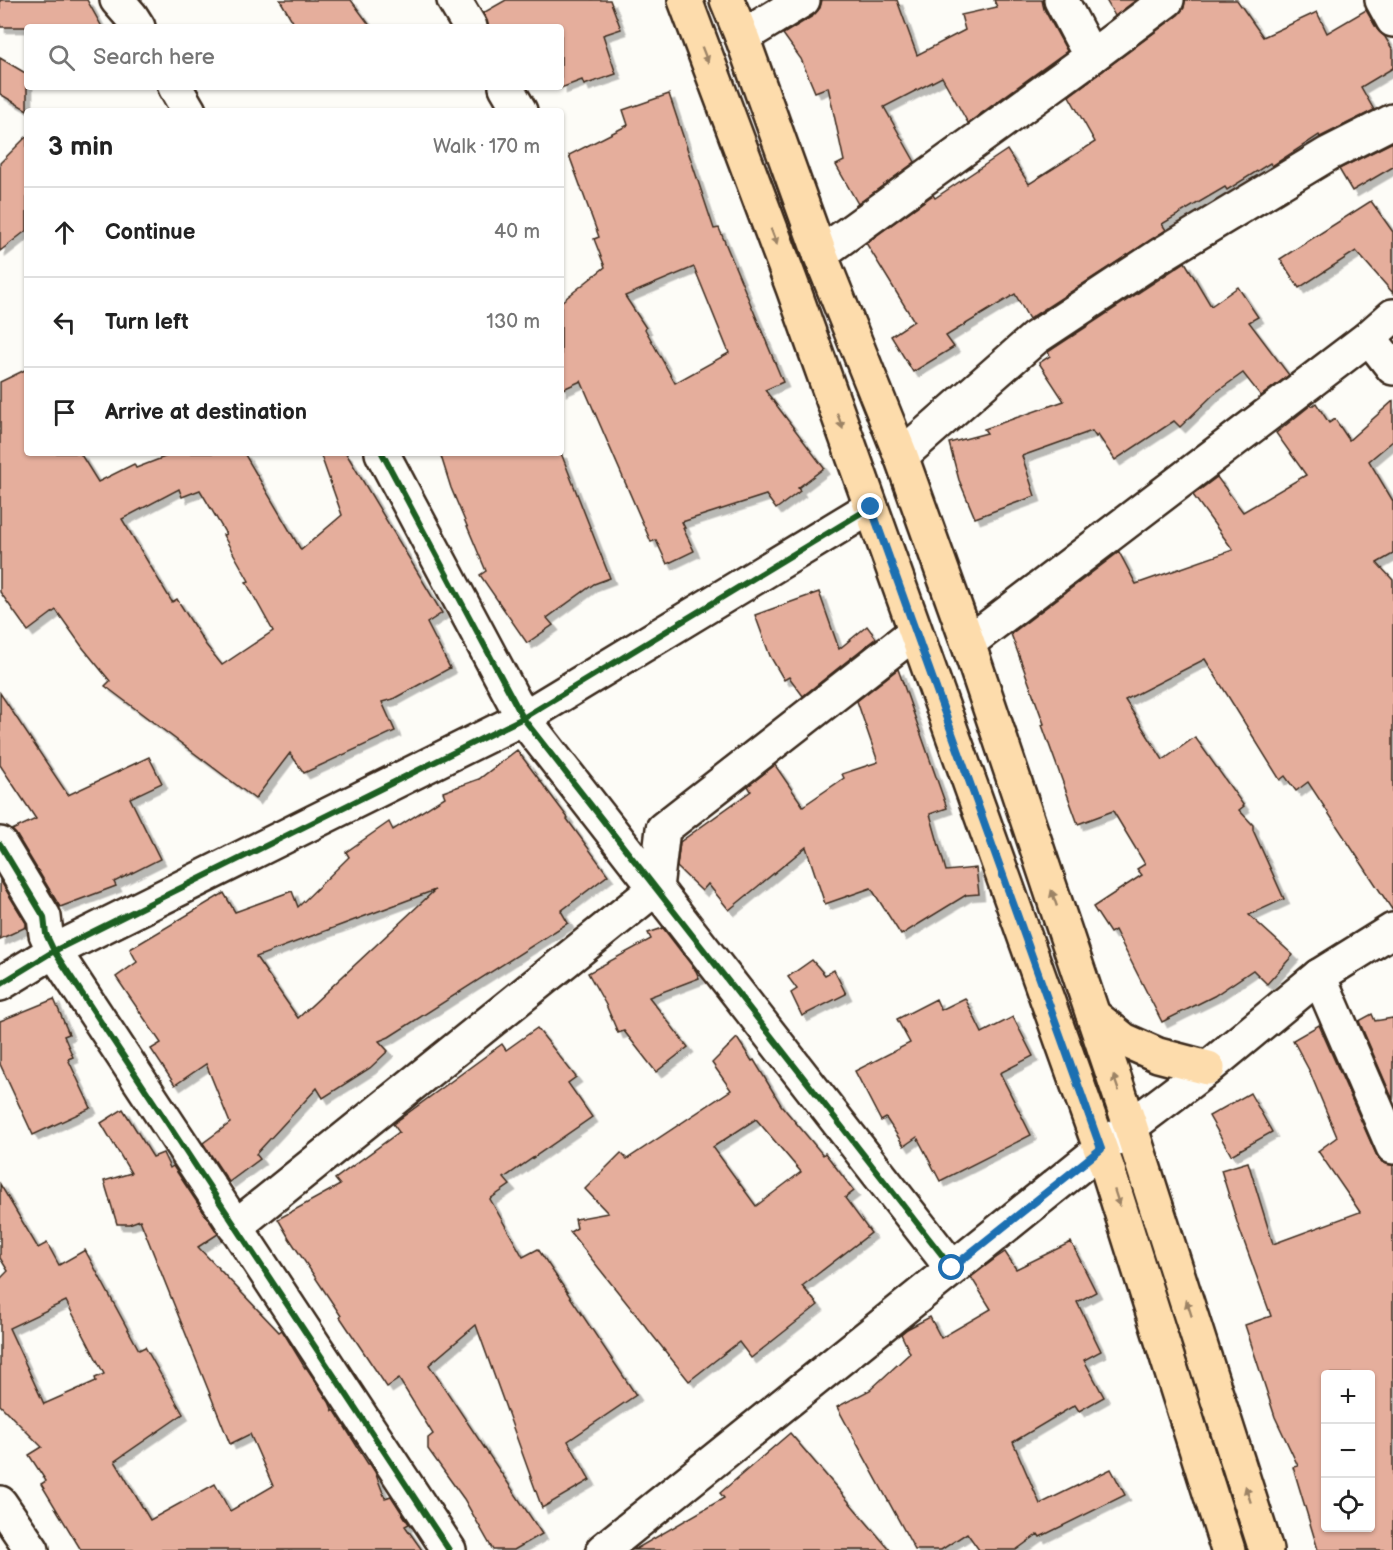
<!DOCTYPE html>
<html lang="en">
<head>
<meta charset="utf-8">
<style>
	body { margin:0; font-family:"Balsamiq Sans",sans-serif; background:#f2f2f2; color:#222 }
	.controls { position:absolute; right:18px; bottom:18px; display:grid; overflow:hidden; border-radius:6px; box-shadow:0 2px 4px #0004 }
	.controls button { width:54px; height:54px; display:grid; place-items:center; padding:0; border:0; border-bottom:2px solid #e0e0e0; background:#fff; color:#222; font:30px sans-serif }
	.stop { position:absolute; width:18px; height:18px; margin:-14px; border:4px solid #1f6fb2; border-radius:50%; background:#fff }
	.stop.end { background:#1f6fb2; border-color:#fff; box-shadow:0 2px 6px #0008 }
	.list { margin:0; padding:0; list-style:none }
	h2 { display:flex; justify-content:space-between; align-items:center; height:78px; margin:0; padding:0 24px; font-size:26px }
	h2 small { font-size:20px; font-weight:400; color:#767676 }
	.list li { display:grid; grid-template-columns:39px 1fr auto; gap:18px; align-items:center; box-sizing:border-box; height:90px; padding:0 24px; border-top:2px solid #e0e0e0 }
	.list b { display:block; font-size:22px; white-space:nowrap }
	.list em { font-size:20px; font-style:normal; color:#767676 }
	.icon { flex:none; width:33px; height:33px; fill:none; stroke:currentColor; stroke-width:2; stroke-linecap:round; stroke-linejoin:round }
	.map { position:relative; flex:none; width:1393px; height:1550px; overflow:hidden }
	.search { position:absolute; background:#fff; box-shadow:0 2px 4px #0004; left:24px; top:24px; width:540px; height:66px; display:flex; align-items:center; gap:15px; box-sizing:border-box; padding:0 21px; border-radius:6px; color:#767676; font-size:22px }
	.panel { position:absolute; background:#fff; box-shadow:0 2px 4px #0004; left:24px; top:108px; width:540px; height:348px; border-radius:6px }
	.map>svg:first-child { display:block }
</style>
</head>
<body>
<div class="map">
<svg width="1393" height="1550" viewBox="0 0 1393 1550">
	<defs>
		<filter id="shadow"><feDropShadow dx="5.5" dy="5.5" stdDeviation="0" flood-color="#0004"/></filter>
	</defs>
	<rect width="100%" height="100%" fill="#fdfcf7"/>
	<filter id="ink" filterUnits="userSpaceOnUse"><feTurbulence type="fractalNoise" baseFrequency=".0167" numOctaves="2"/><feDisplacementMap in="SourceGraphic" scale="12" xChannelSelector="R" yChannelSelector="G"/><feConvolveMatrix kernelMatrix="1 2 1 2 8 2 1 2 1" color-interpolation-filters="sRGB"/></filter>
	<g filter="url(#ink)">
		<g fill="#e5ae9c" stroke="#3b2a1e" stroke-width="1.5" fill-rule="evenodd" filter="url(#shadow)">
			<path d="M 0,0 L 87,0 L 102,27 L 0,27 Z"/>
			<path d="M 280,0 L 351,0 L 371,27 L 296,27 Z"/>
			<path d="M 506,0 L 610,0 L 621,29 L 603,35 L 616,74 L 584,85 L 582,80 L 561,88 L 561,27 L 489,27 L 483,13 Z"/>
			<path d="M 822,0 L 897,0 L 917,55 L 965,30 L 961,15 L 997,7 L 994,0 L 1042,0 L 1044,9 L 1067,51 L 968,123 L 942,77 L 884,107 L 915,162 L 858,204 L 836,165 L 844,161 L 828,87 L 815,92 L 801,59 L 783,34 L 813,16 L 820,8 Z"/>
			<path d="M 1106,0 L 1136,0 L 1115,16 Z"/>
			<path d="M 1185,0 L 1237,0 L 1263,37 L 1317,12 L 1327,33 L 1366,10 L 1377,29 L 1385,37 L 1393,50 L 1393,68 L 1361,87 L 1374,110 L 1320,137 L 1319,135 L 1272,166 L 1270,163 L 1227,190 L 1225,187 L 1162,224 L 1166,230 L 1029,319 L 1015,294 L 946,336 L 954,347 L 913,372 L 891,336 L 914,321 L 866,243 L 933,195 L 935,198 L 1007,150 L 1029,184 L 1095,142 L 1069,96 L 1178,15 L 1184,8 Z"/>
			<path d="M 0,58 L 27,74 L 27,110 L 0,94 Z"/>
			<path d="M 669,94 L 714,229 L 719,228 L 783,382 L 765,390 L 824,468 L 798,488 L 800,491 L 776,509 L 766,495 L 682,522 L 685,528 L 683,528 L 694,551 L 667,564 L 656,540 L 651,542 L 581,381 L 561,390 L 561,302 L 605,267 L 594,239 L 599,237 L 569,155 L 628,125 L 623,110 ZM 694,267 L 729,353 L 675,383 L 645,329 L 646,328 L 625,296 Z"/>
			<path d="M 27,136 L 27,230 L 0,251 L 0,163 Z"/>
			<path d="M 1393,142 L 1393,167 L 1352,191 L 1339,169 Z"/>
			<path d="M 1371,201 L 1393,232 L 1393,293 L 1356,251 L 1299,288 L 1280,259 Z"/>
			<path d="M 1185,262 L 1211,306 L 1238,287 L 1258,317 L 1249,322 L 1289,375 L 1261,396 L 1243,373 L 1215,393 L 1180,427 L 1174,421 L 1115,460 L 1098,435 L 1096,437 L 1092,431 L 1022,456 L 1035,496 L 975,518 L 959,480 L 949,443 L 987,433 L 984,429 L 1064,401 L 1039,363 L 1050,356 L 1048,352 Z"/>
			<path d="M 27,369 L 27,453 L 80,453 L 98,482 L 134,464 L 136,468 L 175,453 L 244,453 L 301,550 L 342,515 L 320,453 L 346,453 L 442,613 L 427,623 L 450,668 L 393,699 L 382,702 L 395,731 L 304,773 L 290,753 L 255,799 L 105,686 L 110,681 L 83,648 L 56,610 L 28,631 L 0,592 L 0,382 ZM 179,489 L 182,497 L 200,490 L 226,534 L 223,535 L 249,581 L 246,582 L 273,631 L 222,665 L 206,645 L 177,599 L 172,602 L 122,519 Z"/>
			<path d="M 1393,401 L 1393,441 L 1369,461 L 1393,501 L 1393,554 L 1377,563 L 1393,580 L 1393,911 L 1308,782 L 1296,791 L 1285,776 L 1280,780 L 1205,659 L 1125,700 L 1163,760 L 1195,737 L 1244,806 L 1239,810 L 1253,825 L 1253,830 L 1284,899 L 1249,915 L 1293,955 L 1267,984 L 1253,970 L 1214,996 L 1162,1022 L 1115,930 L 1110,933 L 1093,907 L 1142,875 L 1137,869 L 1145,864 L 1113,811 L 1078,824 L 1042,725 L 1044,724 L 1011,634 L 1119,552 L 1136,584 L 1233,550 L 1193,495 L 1217,477 L 1243,512 L 1306,475 L 1276,433 L 1311,405 L 1312,406 L 1316,403 L 1329,423 L 1335,419 L 1349,440 Z"/>
			<path d="M 440,453 L 561,453 L 610,578 L 594,584 L 547,618 L 553,625 L 527,643 L 480,575 L 486,571 L 451,488 Z"/>
			<path d="M 819,592 L 839,649 L 867,626 L 876,638 L 803,696 L 789,677 L 784,680 L 770,656 L 755,615 Z"/>
			<path d="M 898,669 L 947,808 L 930,814 L 946,871 L 976,868 L 979,894 L 966,895 L 901,935 L 871,888 L 825,904 L 806,847 L 729,910 L 708,884 L 702,891 L 677,867 L 680,842 L 751,791 L 748,786 L 775,765 L 803,806 L 844,778 L 842,774 L 878,762 L 857,701 Z"/>
			<path d="M 0,693 L 68,795 L 149,757 L 162,783 L 130,798 L 160,859 L 114,882 L 116,886 L 60,907 L 16,834 L 12,830 L 36,819 L 0,765 Z"/>
			<path d="M 517,750 L 568,818 L 567,819 L 608,875 L 561,911 L 568,923 L 389,1037 L 379,1041 L 388,1051 L 370,1068 L 323,1098 L 317,1088 L 256,1154 L 260,1159 L 229,1182 L 203,1143 L 230,1123 L 206,1064 L 175,1085 L 151,1049 L 161,1043 L 116,977 L 137,962 L 130,949 L 224,893 L 235,912 L 292,891 L 298,907 L 349,857 L 346,852 L 389,822 L 393,830 L 445,797 L 443,792 L 479,779 ZM 435,890 L 298,1018 L 256,957 L 309,937 Z"/>
			<path d="M 0,880 L 26,923 L 26,927 L 0,939 Z"/>
			<path d="M 663,928 L 696,971 L 699,978 L 649,997 L 688,1047 L 656,1072 L 624,1031 L 618,1033 L 606,1005 L 588,973 L 651,939 L 648,933 Z"/>
			<path d="M 812,960 L 825,975 L 834,970 L 846,994 L 802,1016 L 791,993 L 797,989 L 788,977 Z"/>
			<path d="M 965,998 L 982,1033 L 1013,1017 L 1033,1056 L 1000,1073 L 1031,1135 L 940,1181 L 917,1137 L 904,1146 L 886,1118 L 881,1121 L 855,1071 L 910,1043 L 897,1019 L 936,999 L 941,1010 Z"/>
			<path d="M 54,999 L 69,1034 L 64,1036 L 73,1057 L 68,1059 L 91,1108 L 33,1135 L 0,1064 L 0,1021 Z"/>
			<path d="M 1372,1014 L 1375,1021 L 1393,1018 L 1393,1100 L 1359,1021 Z"/>
			<path d="M 1319,1025 L 1376,1154 L 1382,1162 L 1393,1165 L 1393,1550 L 1318,1550 L 1293,1467 L 1298,1466 L 1275,1417 L 1245,1325 L 1271,1316 L 1237,1222 L 1221,1170 L 1248,1162 L 1273,1244 L 1360,1212 L 1318,1151 L 1337,1137 L 1309,1070 L 1293,1040 ZM 1326,1374 L 1371,1374 L 1371,1527 L 1326,1527 Z"/>
			<path d="M 537,1028 L 576,1077 L 568,1083 L 592,1117 L 504,1178 L 510,1185 L 490,1199 L 523,1257 L 538,1249 L 636,1395 L 568,1441 L 590,1480 L 542,1508 L 476,1325 L 429,1365 L 542,1534 L 514,1550 L 493,1550 L 464,1499 L 428,1449 L 428,1438 L 433,1434 L 399,1379 L 387,1387 L 340,1317 L 341,1316 L 289,1238 L 278,1219 L 340,1185 L 335,1179 L 399,1132 L 393,1124 L 502,1044 L 506,1050 Z"/>
			<path d="M 737,1038 L 752,1061 L 754,1060 L 781,1105 L 823,1155 L 825,1153 L 854,1191 L 845,1198 L 871,1233 L 802,1286 L 818,1305 L 751,1358 L 739,1342 L 689,1381 L 570,1232 L 577,1228 L 575,1219 L 608,1213 L 585,1189 L 621,1153 L 627,1159 L 731,1090 L 712,1063 ZM 756,1119 L 801,1172 L 756,1206 L 713,1147 Z"/>
			<path d="M 1250,1093 L 1272,1132 L 1231,1155 L 1209,1116 Z"/>
			<path d="M 123,1109 L 153,1157 L 163,1153 L 170,1168 L 173,1166 L 218,1234 L 198,1247 L 279,1332 L 282,1330 L 305,1368 L 306,1367 L 329,1402 L 333,1411 L 335,1411 L 368,1464 L 370,1464 L 375,1472 L 385,1498 L 391,1496 L 409,1524 L 405,1526 L 422,1550 L 81,1550 L 41,1484 L 46,1481 L 29,1455 L 42,1447 L 0,1405 L 0,1279 L 8,1271 L 0,1258 L 0,1184 L 38,1248 L 47,1243 L 59,1265 L 85,1250 L 139,1350 L 145,1347 L 183,1414 L 115,1461 L 150,1520 L 215,1484 L 230,1511 L 273,1486 L 250,1434 L 230,1444 L 140,1220 L 129,1224 L 117,1224 L 104,1181 L 131,1173 L 101,1123 ZM 66,1301 L 104,1374 L 95,1378 L 96,1381 L 44,1404 L 9,1328 Z"/>
			<path d="M 1071,1242 L 1096,1292 L 1077,1302 L 1101,1351 L 1084,1360 L 1104,1397 L 1079,1411 L 1075,1405 L 1013,1442 L 1040,1504 L 1111,1469 L 1125,1495 L 1040,1537 L 1038,1534 L 1016,1550 L 979,1550 L 967,1533 L 941,1550 L 915,1550 L 837,1407 L 870,1390 L 910,1353 L 901,1334 L 907,1329 L 930,1317 L 941,1338 L 991,1309 L 971,1277 L 996,1258 L 1005,1252 L 1016,1269 Z"/>
			<path d="M 790,1433 L 890,1550 L 634,1550 L 724,1498 L 720,1493 Z"/>
		</g>
		<g fill="none" stroke-linecap="round" stroke-linejoin="round">
			<g stroke="#3b2a1e" stroke-width="38">
				<g id="minor">
					<path d="M 117,0 L 131,16 L 138,27"/>
					<path d="M 454,0 L 470,27"/>
					<path d="M 1061,0 L 1091,57"/>
					<path d="M 1382,0 L 1393,20"/>
					<path d="M 742,37 L 803,0"/>
					<path d="M 175,87 L 189,111"/>
					<path d="M 506,87 L 520,111"/>
					<path d="M 820,254 L 1091,57 L 1167,0"/>
					<path d="M 1369,337 L 1393,368"/>
					<path d="M 382,453 L 523,718 L 952,1268"/>
					<path d="M 901,456 L 1035,338 L 1159,256 L 1328,154 L 1393,121"/>
					<path d="M 968,643 L 1369,337 L 1393,316"/>
					<path d="M 0,844 L 44,917 L 46,934 L 54,951 L 449,1550"/>
					<path d="M 1319,976 L 1393,1147"/>
					<path d="M 0,984 L 54,951 L 523,718 L 871,507"/>
					<path d="M 235,1227 L 656,888 L 663,829 L 915,632"/>
					<path d="M 0,1503 L 32,1550"/>
				</g>
			</g>
			<g stroke="#3b2a1e" stroke-width="38">
				<path id="secondary" d="M 603,1550 L 1101,1149 L 1208,1068 L 1319,976 L 1393,930"/>
			</g>
			<g stroke="#3b2a1e" stroke-width="38">
				<g id="primary">
					<path d="M 685,0 L 793,288 L 1107,1167 L 1228,1550"/>
					<path d="M 727,0 L 742,37 L 820,254 L 901,456 L 968,643 L 1131,1128 L 1266,1550"/>
					<path d="M 1093,1015 L 1124,1040 L 1158,1055 L 1208,1068"/>
				</g>
			</g>
			<use href="#minor" stroke="#fdfcf7" stroke-width="33"/>
			<use href="#secondary" stroke="#fdfcf7" stroke-width="33"/>
			<use href="#primary" stroke="#fddcac" stroke-width="33"/>
			<g stroke="#fdfcf7" stroke-width="10">
				<g id="cycleway">
					<path d="M 382,453 L 523,718 L 952,1268"/>
					<path d="M 0,844 L 44,917 L 46,934 L 54,951 L 449,1550"/>
					<path d="M 0,984 L 54,951 L 523,718 L 871,507"/>
				</g>
			</g>
			<use href="#cycleway" stroke="#1b5e20" stroke-width="6"/>
		</g>
		<defs><path id="oneway-solid" d="M-6-.8H1V-3.2L6.5 0L1 3.2V.8H-6Z" transform="scale(1.5)"/></defs>
		<g fill="#9c8365">
			<use href="#oneway-solid" transform="translate(705 55) rotate(69)"/>
			<use href="#oneway-solid" transform="translate(774 237) rotate(69)"/>
			<use href="#oneway-solid" transform="translate(840 421) rotate(70)"/>
			<use href="#oneway-solid" transform="translate(1054 898) rotate(-109)"/>
			<use href="#oneway-solid" transform="translate(1116 1083) rotate(-109)"/>
			<use href="#oneway-solid" transform="translate(1117 1198) rotate(72)"/>
			<use href="#oneway-solid" transform="translate(1189 1308) rotate(-108)"/>
			<use href="#oneway-solid" transform="translate(1248 1494) rotate(-108)"/>
		</g>
	</g>
	<g fill="none" stroke-linecap="round" stroke-linejoin="round" filter="url(#ink)">
		<path stroke="#1f6fb2" stroke-width="8" d="M 871,507 L 1101,1149 L 952,1268"/>
	</g>
</svg>
<div class="controls">
<button>+</button>
<button>−</button>
<button><svg class="icon" aria-label="locate" viewBox="0 0 24 24"><circle cx="12" cy="12" r="6"/><path d="M12 2v4M12 18v4M2 12h4M18 12h4"/></svg></button>
</div>
<div class="stop" style="left:952px;top:1268px"></div>
<div class="stop end" style="left:871px;top:507px"></div>
<div class="search"><svg class="icon" aria-label="search" viewBox="0 0 24 24"><circle cx="10" cy="10" r="6"/><path d="M15 15l6 6"/></svg>Search here</div>
<section class="panel">
<h2>3 min<small>Walk · 170 m</small></h2>
<ul class="list">
<li><svg class="icon" aria-label="ahead" viewBox="0 0 24 24"><path d="M12 20V5M6 11l6-6 6 6"/></svg><div><b>Continue</b></div><em>40 m</em></li>
<li><svg class="icon" aria-label="left" viewBox="0 0 24 24"><path d="M17 20v-9H6M10 6l-5 5 5 5"/></svg><div><b>Turn left</b></div><em>130 m</em></li>
<li><svg class="icon" aria-label="arrive" viewBox="0 0 24 24"><path d="M6 21V4h12l-3 4 3 4H6"/></svg><div><b>Arrive at destination</b></div></li>
</ul>
</section>
</div>
</body>
</html>
